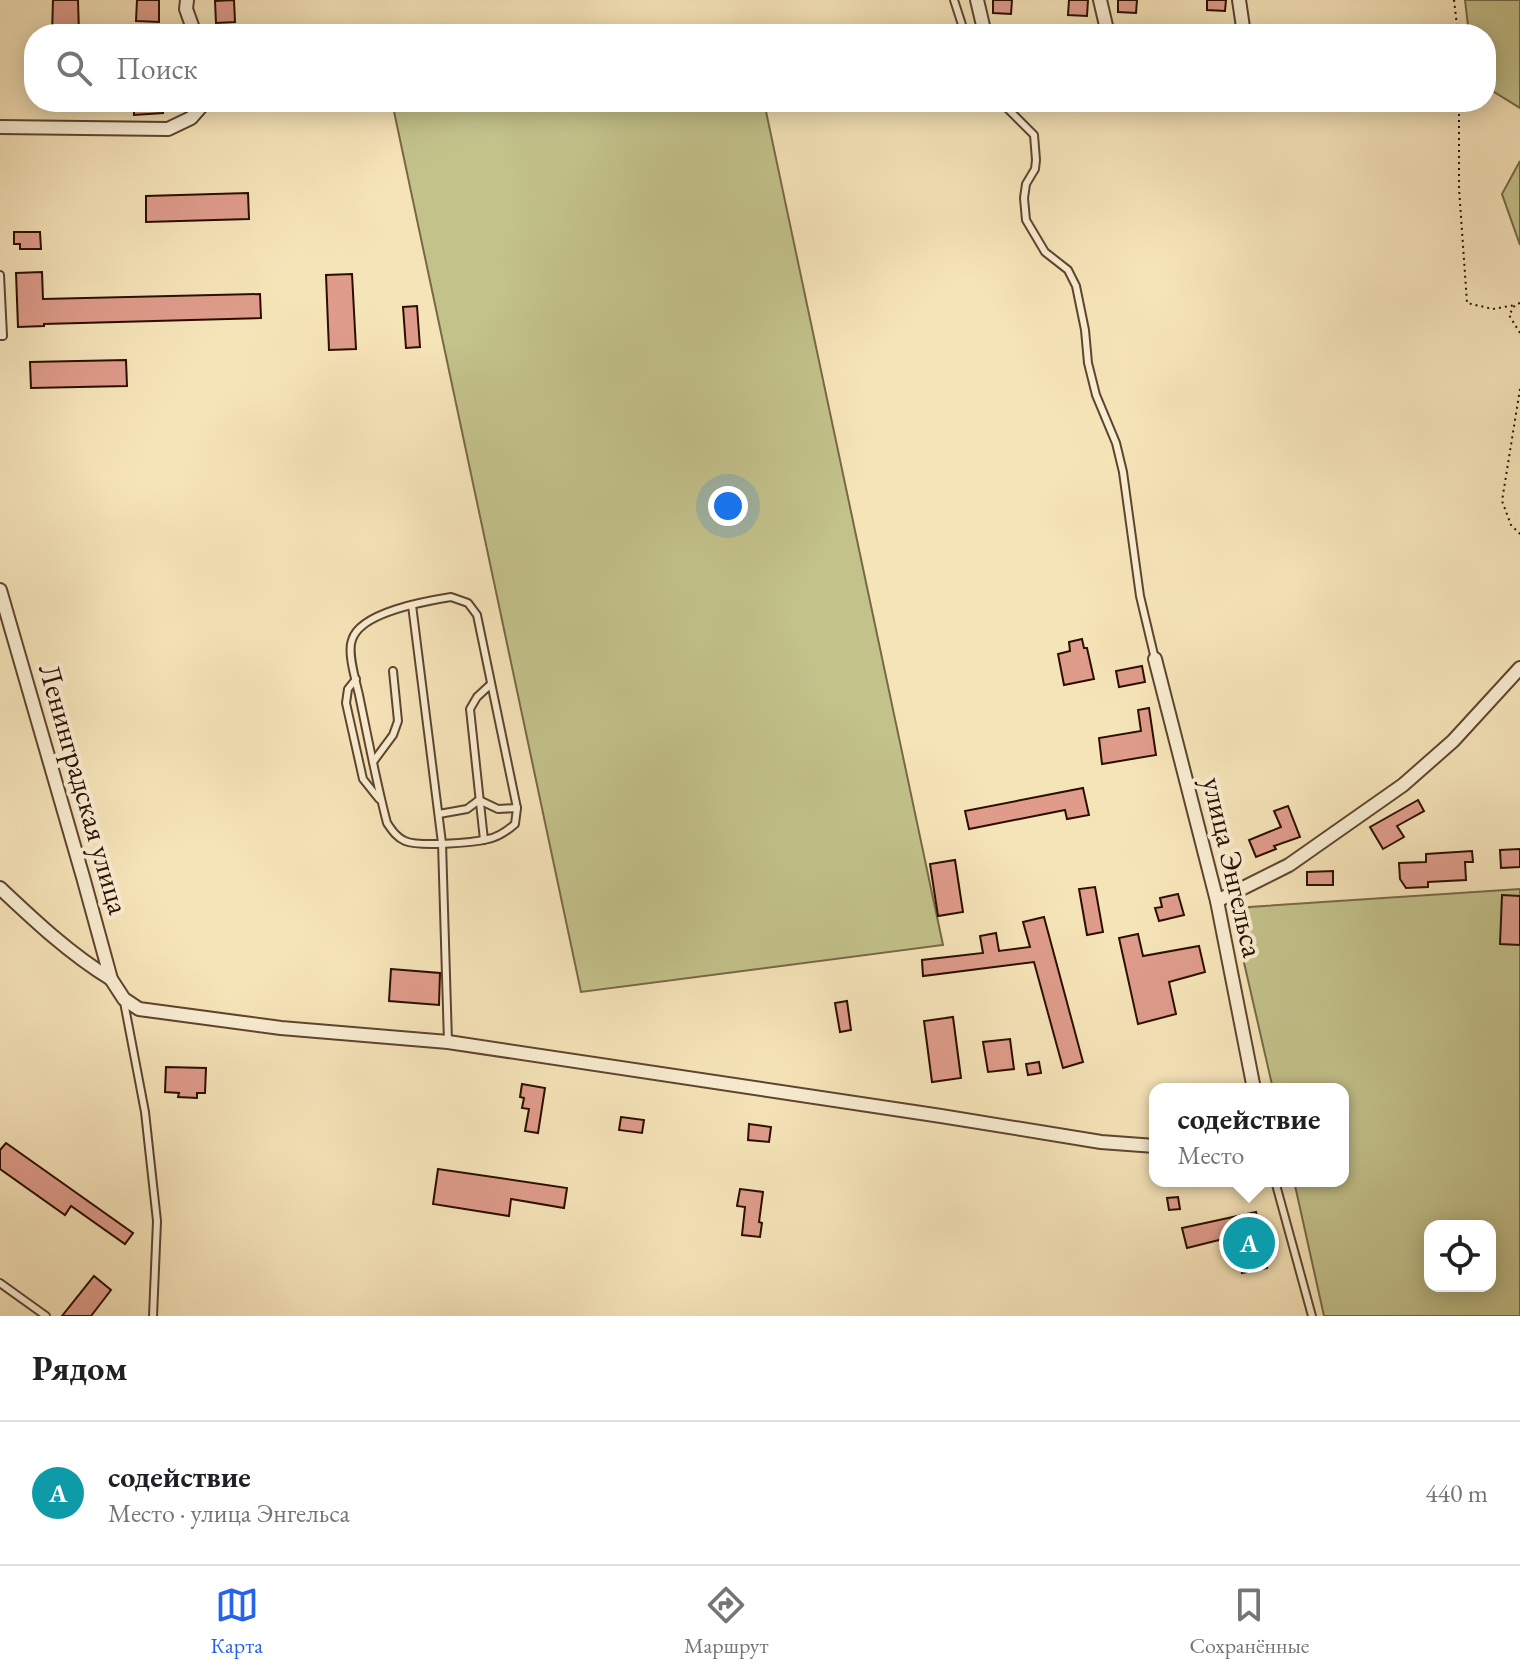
<!DOCTYPE html>
<html lang="ru">
<head>
<meta charset="utf-8">
<style>
	body { margin:0; font-family:"EB Garamond",serif; background:#f6f6f6; color:#202124 }
	.controls { position:absolute; right:24px; bottom:24px; display:grid; overflow:hidden; border-radius:16px; box-shadow:0 4px 20px #0003 }
	.controls button { width:72px; height:72px; display:grid; place-items:center; padding:0; border:0; border-bottom:2px solid #e0e0e0; background:#fff; color:#202124; font:40px sans-serif }
	.you { position:absolute; left:728px; top:506px; width:28px; height:28px; margin:-20px; border:6px solid #fff; border-radius:50%; background:#1a73e8; box-shadow:0 0 0 12px #1a73e833 }
	.badge { display:grid; place-items:center; width:52px; height:52px; border-radius:50%; background:#2563eb; color:#fff; font-size:26px; font-weight:700 }
	.pin { position:absolute; translate:-50% -50%; border:4px solid #fff; box-shadow:0 2px 8px #0006 }
	.popup { position:absolute; left:1149px; top:1083px; width:200px; height:104px; box-sizing:border-box; display:grid; place-content:center; border-radius:16px; background:#fff; filter:drop-shadow(0 2px 6px #0005); font-size:26px; white-space:nowrap; color:#757577 }
	.popup b { font-size:30px; color:#202124 }
	.popup::after { content:''; position:absolute; left:50%; top:100%; margin-left:-16px; border:16px solid transparent; border-top-color:#fff }
	.list { margin:0; padding:0; list-style:none }
	h2 { display:flex; justify-content:space-between; align-items:center; height:104px; margin:0; padding:0 32px; font-size:34px }
	h2 small { font-size:26px; font-weight:400; color:#757577 }
	.list li { display:grid; grid-template-columns:52px 1fr auto; gap:24px; align-items:center; box-sizing:border-box; height:144px; padding:0 32px; border-top:2px solid #e0e0e0 }
	.list b { display:block; font-size:30px; white-space:nowrap }
	.list p { margin:0; font-size:26px; white-space:nowrap; color:#757577 }
	.list em { font-size:26px; font-style:normal; color:#757577 }
	.icon { flex:none; width:44px; height:44px; fill:none; stroke:currentColor; stroke-width:2; stroke-linecap:round; stroke-linejoin:round }
	.map { position:relative; flex:none; width:1520px; height:1316px; overflow:hidden }
	.search { position:absolute; background:#fff; box-shadow:0 4px 20px #0003; left:24px; right:24px; top:24px; height:88px; display:flex; align-items:center; gap:20px; box-sizing:border-box; padding:0 28px; border-radius:32px; color:#757577; font-size:30px }
	.sheet { height:248px; background:#fff }
	nav { display:flex; justify-content:space-around; align-items:center; box-sizing:border-box; height:112px; border-top:2px solid #e0e0e0; background:#fff; font-size:22px; color:#757577 }
	nav a { display:grid; justify-items:center; gap:4px }
	nav .on { color:#2563eb }
	.map>svg:first-child { display:block }
</style>
</head>
<body>
<div class="map">
<svg width="1520" height="1316" viewBox="0 0 1520 1316">
	<rect width="100%" height="100%" fill="#f6e4b9"/>
	<filter id="stains"><feTurbulence type="fractalNoise" baseFrequency=".0025" numOctaves="4"/><feColorMatrix values="0 0 0 0 .2 0 0 0 0 .09 0 0 0 0 .02 0 0 0 .5 -.17"/></filter>
	<radialGradient id="worn" r=".72"><stop offset=".6" stop-color="#630" stop-opacity="0"/><stop offset="1" stop-color="#630" stop-opacity=".3"/></radialGradient>
	<g fill="#c3c28b" stroke="#776846" stroke-width="2" fill-rule="evenodd">
		<path d="M 1465,0 L 1520,0 L 1520,108 L 1486,87 L 1486,34 L 1469,34 Z"/>
		<path d="M 392,102 L 764,102 L 943,945 L 581,992 Z"/>
		<path d="M 1520,161 L 1520,245 L 1502,194 Z"/>
		<path d="M 1520,889 L 1520,1316 L 1324,1316 L 1294,1181 L 1343,1181 L 1343,1089 L 1273,1089 L 1237,932 L 1249,907 ZM 1430,1226 L 1490,1226 L 1490,1286 L 1430,1286 Z"/>
	</g>
	<g fill="#df9c8b" stroke="#2b0e00" stroke-width="2">
		<path d="M 53,0 L 78,0 L 79,34 L 52,34 Z"/>
		<path d="M 137,0 L 159,0 L 159,22 L 136,21 Z"/>
		<path d="M 234,0 L 235,22 L 216,23 L 215,1 Z"/>
		<path d="M 993,0 L 1012,0 L 1011,14 L 993,13 Z"/>
		<path d="M 1069,0 L 1088,0 L 1087,16 L 1068,15 Z"/>
		<path d="M 1118,0 L 1137,0 L 1136,13 L 1118,12 Z"/>
		<path d="M 1207,0 L 1226,0 L 1225,11 L 1207,10 Z"/>
		<path d="M 134,102 L 163,102 L 163,113 L 134,115 Z"/>
		<path d="M 248,193 L 249,219 L 146,222 L 146,196 Z"/>
		<path d="M 14,232 L 40,232 L 41,249 L 20,249 L 20,244 L 14,244 Z"/>
		<path d="M 42,272 L 43,299 L 260,294 L 261,318 L 44,324 L 44,326 L 18,327 L 16,273 Z"/>
		<path d="M 352,274 L 356,349 L 329,350 L 326,275 Z"/>
		<path d="M 417,306 L 420,347 L 406,348 L 403,307 Z"/>
		<path d="M 126,360 L 127,386 L 31,388 L 30,362 Z"/>
		<path d="M 1082,639 L 1084,648 L 1087,648 L 1094,679 L 1064,685 L 1058,654 L 1070,651 L 1069,642 Z"/>
		<path d="M 1142,666 L 1145,682 L 1119,687 L 1116,671 Z"/>
		<path d="M 1149,708 L 1156,755 L 1102,764 L 1099,738 L 1141,731 L 1138,710 Z"/>
		<path d="M 1083,788 L 1089,815 L 1067,819 L 1065,810 L 969,829 L 965,811 Z"/>
		<path d="M 1418,800 L 1424,811 L 1397,826 L 1404,837 L 1383,849 L 1370,827 Z"/>
		<path d="M 1288,806 L 1300,837 L 1274,846 L 1276,849 L 1256,857 L 1249,840 L 1281,827 L 1274,811 Z"/>
		<path d="M 1520,849 L 1520,867 L 1501,868 L 1500,850 Z"/>
		<path d="M 1472,851 L 1473,862 L 1465,862 L 1466,880 L 1428,882 L 1428,887 L 1406,888 L 1400,879 L 1399,863 L 1426,862 L 1426,854 Z"/>
		<path d="M 955,860 L 963,912 L 938,916 L 930,864 Z"/>
		<path d="M 1333,871 L 1333,885 L 1307,885 L 1307,872 Z"/>
		<path d="M 1095,887 L 1103,932 L 1087,935 L 1079,889 Z"/>
		<path d="M 1178,894 L 1184,915 L 1159,921 L 1155,908 L 1162,907 L 1160,898 Z"/>
		<path d="M 1502,895 L 1520,896 L 1520,945 L 1500,944 Z"/>
		<path d="M 1044,917 L 1083,1062 L 1063,1068 L 1034,962 L 923,976 L 922,960 L 983,953 L 980,936 L 996,933 L 999,951 L 1030,947 L 1023,922 Z"/>
		<path d="M 1138,934 L 1143,956 L 1199,946 L 1205,972 L 1169,982 L 1176,1014 L 1138,1024 L 1119,938 Z"/>
		<path d="M 391,969 L 440,973 L 439,1005 L 389,1001 Z"/>
		<path d="M 847,1001 L 851,1030 L 840,1032 L 835,1003 Z"/>
		<path d="M 953,1017 L 961,1078 L 932,1082 L 924,1021 Z"/>
		<path d="M 1010,1039 L 1014,1069 L 988,1072 L 983,1042 Z"/>
		<path d="M 1039,1062 L 1041,1073 L 1028,1075 L 1026,1064 Z"/>
		<path d="M 166,1067 L 206,1068 L 205,1093 L 197,1093 L 197,1098 L 178,1097 L 179,1093 L 165,1092 Z"/>
		<path d="M 522,1084 L 545,1088 L 538,1133 L 525,1131 L 529,1109 L 522,1108 L 524,1098 L 520,1097 Z"/>
		<path d="M 621,1117 L 644,1120 L 642,1133 L 619,1130 Z"/>
		<path d="M 749,1124 L 771,1127 L 769,1142 L 748,1140 Z"/>
		<path d="M 6,1143 L 133,1233 L 125,1244 L 71,1206 L 65,1215 L 0,1169 L 0,1150 Z"/>
		<path d="M 438,1169 L 567,1188 L 564,1208 L 511,1199 L 509,1216 L 433,1204 Z"/>
		<path d="M 740,1189 L 763,1192 L 759,1222 L 762,1223 L 760,1237 L 742,1235 L 745,1207 L 737,1206 Z"/>
		<path d="M 1178,1197 L 1180,1209 L 1169,1210 L 1167,1198 Z"/>
		<path d="M 1256,1212 L 1267,1268 L 1242,1273 L 1235,1236 L 1187,1248 L 1182,1228 Z"/>
		<path d="M 94,1276 L 111,1290 L 91,1316 L 62,1316 Z"/>
	</g>
	<g fill="none" stroke-linecap="round" stroke-linejoin="round">
		<g stroke="#5e442e" stroke-width="10">
			<g id="service">
				<path d="M 954,0 L 965,34"/>
				<path d="M 1001,102 L 1034,135 L 1036,160 L 1035,169 L 1026,184 L 1024,198 L 1026,220 L 1045,252 L 1068,270 L 1076,286 L 1085,330 L 1088,363 L 1096,395 L 1116,443 L 1123,472 L 1140,596 L 1155,659"/>
				<path d="M 0,275 L 3,336 L 0,336"/>
				<path d="M 451,597 L 468,603 L 477,615 L 517,808 L 515,824 C 507,831 499,837 488,839 C 472,843 419,847 405,841 C 396,837 392,830 387,823 C 376,781 368,738 359,695 C 356,681 347,653 352,640 C 360,612 426,601 451,597 Z"/>
				<path d="M 412,605 L 442,843 L 448,1042"/>
				<path d="M 356,679 L 348,689 L 346,703 L 363,779 L 379,799"/>
				<path d="M 373,762 L 393,735 L 398,721 L 393,671"/>
				<path d="M 439,814 L 467,809 L 479,800 L 498,809 L 517,808"/>
				<path d="M 484,840 L 470,709 L 477,697 L 491,684"/>
				<path d="M 124,1002 L 145,1112 L 157,1221 L 153,1316"/>
				<path d="M 1275,1181 L 1312,1316"/>
				<path d="M 0,1283 L 46,1316"/>
			</g>
		</g>
		<g stroke="#5e442e" stroke-width="16">
			<g id="minor">
				<path d="M 187,0 L 186,9 L 195,34"/>
				<path d="M 977,0 L 985,34"/>
				<path d="M 1100,0 L 1108,34"/>
				<path d="M 1239,0 L 1244,34"/>
				<path d="M 0,127 L 168,129 L 191,118 L 205,102"/>
				<path d="M 0,590 L 83,877 L 111,979 L 124,999 L 139,1009 L 281,1028 L 448,1042 L 941,1116 L 1101,1142 L 1155,1146"/>
				<path d="M 1155,659 L 1217,901 L 1254,1089"/>
				<path d="M 0,888 C 35,921 70,954 111,979"/>
				<path d="M 1217,901 L 1289,865 L 1403,785 L 1453,741 L 1520,668"/>
			</g>
		</g>
		<g stroke="#2b0e00" stroke-width="2" stroke-dasharray="2 4" stroke-linecap="butt">
			<path d="M 1454,0 L 1458,34"/>
			<path d="M 1459,102 L 1459,188 L 1467,303 L 1493,309 L 1515,305"/>
			<path d="M 1520,303 L 1515,305 L 1509,315 L 1520,333"/>
			<path d="M 1520,389 L 1502,501 L 1511,525 L 1520,534"/>
		</g>
		<use href="#service" stroke="#f9edd2" stroke-width="6"/>
		<use href="#minor" stroke="#f9edd2" stroke-width="12"/>
	</g>
	<g text-anchor="middle" stroke-width="8" stroke-linejoin="round" paint-order="stroke">
		<g font-size="30" fill="#2b0e00" stroke="#f9edd2">
			<text transform="translate(84 789) rotate(74)" y="10">Ленинградская улица</text>
			<text transform="translate(1233 867) rotate(77)" y="10">улица Энгельса</text>
		</g>
	</g>
	<rect width="100%" height="100%" filter="url(#stains)"/>
	<rect width="100%" height="100%" fill="url(#worn)"/>
</svg>
<div class="controls">
<button><svg class="icon" aria-label="locate" viewBox="0 0 24 24"><circle cx="12" cy="12" r="6"/><path d="M12 2v4M12 18v4M2 12h4M18 12h4"/></svg></button>
</div>
<div class="you"></div>
<div class="pin badge" style="left:1249px;top:1243px;background:#0f9aa8">A</div>
<div class="popup"><b>содействие</b>Место</div>
<div class="search"><svg class="icon" aria-label="search" viewBox="0 0 24 24"><circle cx="10" cy="10" r="6"/><path d="M15 15l6 6"/></svg>Поиск</div>
</div>
<section class="sheet">
<h2>Рядом<small></small></h2>
<ul class="list">
<li><span class="badge" style="background:#0f9aa8">A</span><div><b>содействие</b><p>Место · улица Энгельса</p></div><em>440 m</em></li>
</ul>
</section>
<nav>
<a class="on"><svg class="icon" aria-label="map" viewBox="0 0 24 24"><path d="M3 6l6-2 6 2 6-2v14l-6 2-6-2-6 2zM9 4v14M15 6v14"/></svg>Карта</a>
<a><svg class="icon" aria-label="directions" viewBox="0 0 24 24"><path d="M12 3l9 9-9 9-9-9zM9 14v-3h6M13 9l2 2-2 2"/></svg>Маршрут</a>
<a><svg class="icon" aria-label="saved" viewBox="0 0 24 24"><path d="M7 4h10v16l-5-4-5 4z"/></svg>Сохранённые</a>
</nav>
</body>
</html>
